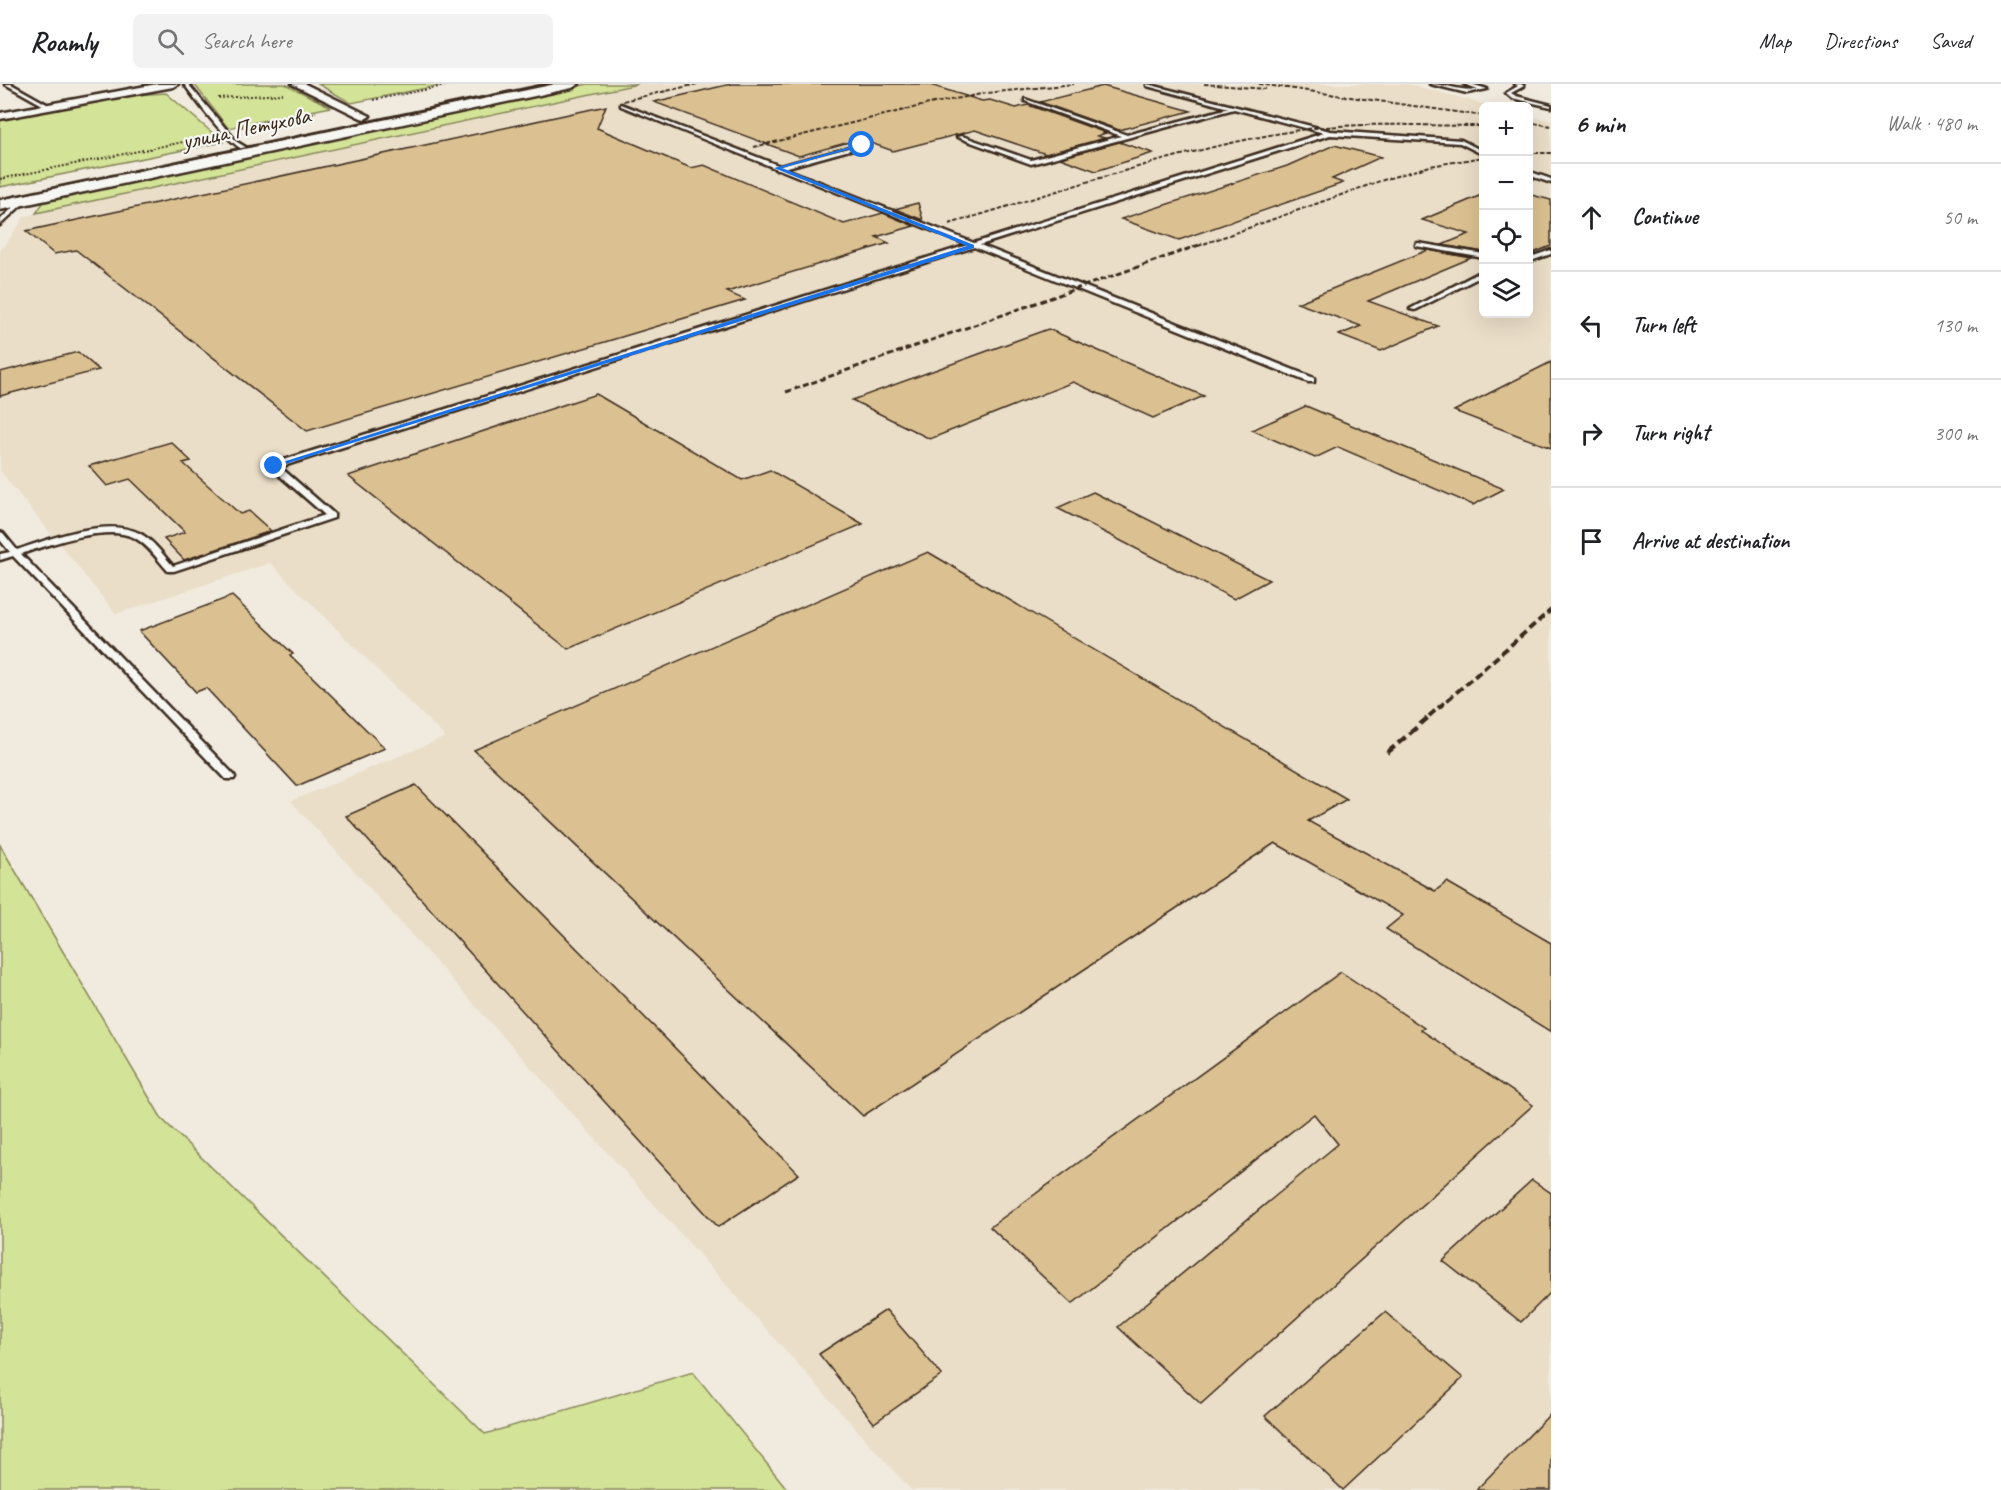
<!DOCTYPE html>
<html lang="en">
<head>
<meta charset="utf-8">
<style>
	body { margin:0; font-family:Caveat,sans-serif; background:#f2f2f2; color:#202124 }
	.controls { position:absolute; right:18px; top:18px; display:grid; overflow:hidden; border-radius:9px; box-shadow:0 6px 24px #0002 }
	.controls button { width:54px; height:54px; display:grid; place-items:center; padding:0; border:0; border-bottom:2px solid #e0e0e0; background:#fff; color:#202124; font:30px sans-serif }
	.stop { position:absolute; width:18px; height:18px; margin:-14px; border:4px solid #1a73e8; border-radius:50%; background:#fff }
	.stop.end { background:#1a73e8; border-color:#fff; box-shadow:0 2px 6px #0008 }
	.list { margin:0; padding:0; list-style:none }
	h2 { display:flex; justify-content:space-between; align-items:center; height:78px; margin:0; padding:0 24px; font-size:26px }
	h2 small { font-size:20px; font-weight:400; color:#757577 }
	.list li { display:grid; grid-template-columns:39px 1fr auto; gap:18px; align-items:center; box-sizing:border-box; height:108px; padding:0 24px; border-top:2px solid #e0e0e0 }
	.list b { display:block; font-size:22px; white-space:nowrap }
	.list em { font-size:20px; font-style:normal; color:#757577 }
	.icon { flex:none; width:33px; height:33px; fill:none; stroke:currentColor; stroke-width:2; stroke-linecap:round; stroke-linejoin:round }
	.map { position:relative; flex:none; width:1551px; height:1406px; overflow:hidden }
	header { display:flex; align-items:center; gap:36px; box-sizing:border-box; height:84px; padding:0 30px; background:#fff; border-bottom:2px solid #e0e0e0 }
	header strong { font-size:28px }
	nav { display:flex; gap:33px; margin-inline-start:auto; font-size:21px }
	.search { width:420px; height:54px; background:#f2f2f2; display:flex; align-items:center; gap:15px; box-sizing:border-box; padding:0 21px; border-radius:9px; color:#757577; font-size:22px }
	main { display:flex }
	aside { flex:1; background:#fff }
	.map>svg:first-child { display:block }
</style>
</head>
<body>
<header>
<strong>Roamly</strong>
<div class="search"><svg class="icon" aria-label="search" viewBox="0 0 24 24"><circle cx="10" cy="10" r="6"/><path d="M15 15l6 6"/></svg>Search here</div>
<nav><a>Map</a><a>Directions</a><a>Saved</a></nav>
</header>
<main>
<div class="map">
<svg width="1551" height="1406" viewBox="0 0 1551 1406">
	<rect width="100%" height="100%" fill="#f1ebdf"/>
	<filter id="ink" filterUnits="userSpaceOnUse"><feTurbulence type="fractalNoise" baseFrequency=".0167" numOctaves="2"/><feDisplacementMap in="SourceGraphic" scale="12" xChannelSelector="R" yChannelSelector="G"/><feConvolveMatrix kernelMatrix="1 2 1 2 8 2 1 2 1" color-interpolation-filters="sRGB"/></filter>
	<g filter="url(#ink)">
		<path fill="#eadec8" d="M 641,0 L 1408,0 L 1455,12 L 1490,22 L 1484,22 L 1484,230 L 1528,230 L 1529,33 L 1551,36 L 1551,1406 L 911,1406 L 291,717 L 445,653 L 270,479 L 116,530 L 0,387 L 0,164 L 4,163 L 25,132 Z"/>
		<g fill="#d3e397" stroke="#87865a" stroke-width="1.5">
			<path d="M 194,0 L 285,0 L 331,23 L 228,44 Z"/>
			<path d="M 318,0 L 447,0 L 351,19 Z"/>
			<path d="M 588,0 L 638,0 L 36,129 L 45,116 Z"/>
			<path d="M 166,9 L 223,58 L 0,103 L 0,35 L 134,11 Z"/>
			<path d="M 0,761 L 162,1035 L 485,1350 L 693,1288 L 788,1406 L 0,1406 Z"/>
		</g>
		<g fill="#dbc191" stroke="#3b2a1e" stroke-width="1.5">
			<path d="M 731,0 L 927,0 L 982,17 L 990,16 L 1016,24 L 1028,21 L 1106,49 L 1097,52 L 1105,54 L 1046,70 L 975,46 L 893,67 L 860,55 L 799,72 L 654,18 Z"/>
			<path d="M 1103,2 L 1191,27 L 1119,46 L 1040,18 Z"/>
			<path d="M 606,22 L 597,44 L 691,84 L 704,81 L 844,140 L 883,129 L 914,142 L 876,153 L 889,159 L 727,208 L 745,216 L 307,347 L 76,166 L 54,170 L 26,147 Z"/>
			<path d="M 1119,58 L 1153,69 L 1096,87 L 1060,74 Z"/>
			<path d="M 1334,61 L 1381,73 L 1332,95 L 1343,99 L 1179,156 L 1121,135 L 1287,82 Z"/>
			<path d="M 1484,110 L 1484,168 L 1442,161 L 1469,150 L 1422,136 Z"/>
			<path d="M 1528,110 L 1551,116 L 1551,162 L 1528,171 Z"/>
			<path d="M 918,119 L 923,136 L 895,125 Z"/>
			<path d="M 1428,166 L 1471,174 L 1368,217 L 1438,242 L 1381,267 L 1339,251 L 1361,242 L 1297,219 Z"/>
			<path d="M 1048,245 L 1204,312 L 1153,334 L 1073,298 L 930,355 L 852,316 Z"/>
			<path d="M 78,268 L 99,286 L 0,312 L 0,288 Z"/>
			<path d="M 1551,278 L 1551,364 L 1454,327 Z"/>
			<path d="M 596,310 L 742,396 L 770,386 L 863,440 L 568,565 L 348,392 Z"/>
			<path d="M 1306,322 L 1504,405 L 1473,421 L 1338,363 L 1315,374 L 1252,346 Z"/>
			<path d="M 171,358 L 191,377 L 183,379 L 240,430 L 249,427 L 271,447 L 184,476 L 164,455 L 185,448 L 130,395 L 107,402 L 89,382 Z"/>
			<path d="M 1093,408 L 1269,496 L 1234,515 L 1057,424 Z"/>
			<path d="M 928,468 L 1347,715 L 1308,737 L 1435,807 L 1447,798 L 1551,859 L 1551,948 L 1386,845 L 1403,831 L 1275,759 L 863,1032 L 474,666 Z"/>
			<path d="M 232,512 L 293,570 L 290,571 L 385,664 L 297,702 L 206,604 L 196,608 L 139,547 Z"/>
			<path d="M 416,701 L 799,1090 L 718,1143 L 346,732 Z"/>
			<path d="M 1341,888 L 1424,944 L 1421,946 L 1533,1021 L 1201,1320 L 1118,1243 L 1338,1060 L 1314,1030 L 1072,1220 L 990,1143 Z"/>
			<path d="M 1532,1096 L 1551,1109 L 1551,1208 L 1521,1238 L 1443,1177 Z"/>
			<path d="M 886,1226 L 942,1291 L 874,1339 L 819,1270 Z"/>
			<path d="M 1385,1228 L 1463,1294 L 1343,1406 L 1265,1332 Z"/>
			<path d="M 1551,1329 L 1551,1406 L 1476,1406 Z"/>
		</g>
		<g fill="none" stroke-linecap="round" stroke-linejoin="round">
			<g stroke="#3b2a1e" stroke-width="5">
				<g id="lane">
					<path d="M 5,0 L 11,0 L 52,23 L 48,24 Z"/>
					<path d="M 184,0 L 188,0 L 237,58 L 252,67 L 252,69 C 232,67 197,17 184,0 Z"/>
					<path d="M 1147,0 L 1330,47 L 1461,56 L 1484,68 L 1484,71 L 1460,59 L 1330,51 L 980,161 L 1314,294 L 1314,298 L 1308,298 L 974,163 L 280,383 L 334,430 L 334,434 L 174,487 L 168,487 C 158,476 148,461 135,454 C 108,439 48,461 21,470 L 234,691 L 235,693 L 234,695 L 226,695 L 13,472 L 0,476 L 0,470 L 10,468 L 0,456 L 0,448 L 3,449 L 17,466 C 50,455 105,433 139,449 C 153,456 163,471 173,482 L 325,431 L 271,384 L 271,380 L 968,161 L 779,85 L 775,85 L 775,84 L 621,22 L 621,20 L 780,82 L 864,60 L 864,62 L 784,84 L 974,159 L 1324,49 L 1234,25 L 1031,80 L 957,53 L 962,52 L 1031,76 L 1121,52 L 1025,17 L 1025,15 L 1127,51 L 1229,24 L 1147,2 Z"/>
					<path d="M 1430,0 C 1447,0 1461,8 1478,5 L 1464,0 L 1471,0 L 1487,5 L 1467,9 Z"/>
					<path d="M 1515,0 L 1521,0 L 1524,2 L 1511,9 L 1516,12 L 1551,21 L 1551,23 L 1512,14 L 1506,9 L 1518,2 Z"/>
					<path d="M 1528,87 L 1551,95 L 1551,99 L 1528,91 Z"/>
					<path d="M 23,114 L 28,115 L 0,141 L 0,136 Z"/>
					<path d="M 1418,159 L 1484,170 L 1484,174 L 1416,162 L 1416,160 Z"/>
					<path d="M 1551,166 L 1551,170 L 1528,178 L 1528,174 Z"/>
					<path d="M 1484,186 L 1484,191 L 1415,226 L 1410,225 Z"/>
				</g>
			</g>
			<g stroke="#3b2a1e" stroke-width="5">
				<g id="street">
					<path d="M 157,0 L 178,0 L 173,3 L 0,35 L 0,29 Z"/>
					<path d="M 292,0 L 305,0 L 370,32 L 365,35 L 361,34 Z"/>
				</g>
			</g>
			<g stroke="#3b2a1e" stroke-width="5">
				<path id="highway" d="M 551,0 L 579,0 L 572,4 L 0,126 L 0,116 Z"/>
			</g>
			<g stroke="#3b2a1e" stroke-width="2" stroke-dasharray="2 2" stroke-linecap="butt">
				<path d="M 218,14 L 283,10"/>
				<path d="M 373,16 L 454,0"/>
				<path d="M 241,43 L 316,28"/>
				<path d="M 0,95 L 208,53"/>
			</g>
			<use href="#lane" fill="#f6f6f2" fill-rule="evenodd"/>
			<use href="#street" fill="#f6f6f2" fill-rule="evenodd"/>
			<use href="#highway" fill="#f6f6f2" fill-rule="evenodd"/>
			<path stroke="#3b2a1e" stroke-width="1.5" d="M 0,115 L 552,0"/>
			<g stroke="#3b2a1e" stroke-width="2" stroke-dasharray="4.5 2" stroke-linecap="butt">
				<path d="M 1204,0 L 1266,5"/>
				<path d="M 1259,0 L 1484,32"/>
				<path d="M 623,17 L 697,0"/>
				<path d="M 1528,38 L 1551,42"/>
				<path d="M 754,63 L 929,20 L 987,9 L 1074,0"/>
				<path d="M 1528,69 L 1551,69"/>
				<path d="M 949,140 C 1062,107 1176,66 1293,47 C 1355,37 1421,42 1484,42"/>
				<path d="M 1198,162 L 1380,97 L 1430,82 L 1484,73"/>
			</g>
			<path stroke="#3b2a1e" stroke-width="3" stroke-dasharray="6 3" stroke-linecap="butt" d="M 786,308 L 1202,160"/>
			<path stroke="#3b2a1e" stroke-width="4" stroke-dasharray="8 4" stroke-linecap="butt" d="M 1429,632 L 1551,526"/>
			<path stroke="#3b2a1e" stroke-width="4.5" stroke-dasharray="10 4.5" stroke-linecap="butt" d="M 1387,669 L 1431,631"/>
		</g>
	</g>
	<path fill="#1a73e8" d="M 861,60 L 865,61 L 782,84 L 974,161 L 974,164 L 276,383 L 270,382 L 967,162 L 774,84 Z"/>
	<g text-anchor="middle" stroke-width="4.5" stroke-linejoin="round" paint-order="stroke">
		<g font-size="24" fill="#3b2a1e" stroke="#f6f6f2">
			<text transform="translate(246 44) rotate(-12)" y="8">улица Петухова</text>
		</g>
	</g>
</svg>
<div class="controls">
<button>+</button>
<button>−</button>
<button><svg class="icon" aria-label="locate" viewBox="0 0 24 24"><circle cx="12" cy="12" r="6"/><path d="M12 2v4M12 18v4M2 12h4M18 12h4"/></svg></button>
<button><svg class="icon" aria-label="layers" viewBox="0 0 24 24"><path d="M12 4l9 5-9 5-9-5zM3 14l9 5 9-5"/></svg></button>
</div>
<div class="stop" style="left:862px;top:61px"></div>
<div class="stop end" style="left:274px;top:382px"></div>
</div>
<aside>
<h2>6 min<small>Walk · 480 m</small></h2>
<ul class="list">
<li><svg class="icon" aria-label="ahead" viewBox="0 0 24 24"><path d="M12 20V5M6 11l6-6 6 6"/></svg><div><b>Continue</b></div><em>50 m</em></li>
<li><svg class="icon" aria-label="left" viewBox="0 0 24 24"><path d="M17 20v-9H6M10 6l-5 5 5 5"/></svg><div><b>Turn left</b></div><em>130 m</em></li>
<li><svg class="icon" aria-label="right" viewBox="0 0 24 24"><path d="M7 20v-9h11M14 6l5 5-5 5"/></svg><div><b>Turn right</b></div><em>300 m</em></li>
<li><svg class="icon" aria-label="arrive" viewBox="0 0 24 24"><path d="M6 21V4h12l-3 4 3 4H6"/></svg><div><b>Arrive at destination</b></div></li>
</ul>
</aside>
</main>
</body>
</html>
